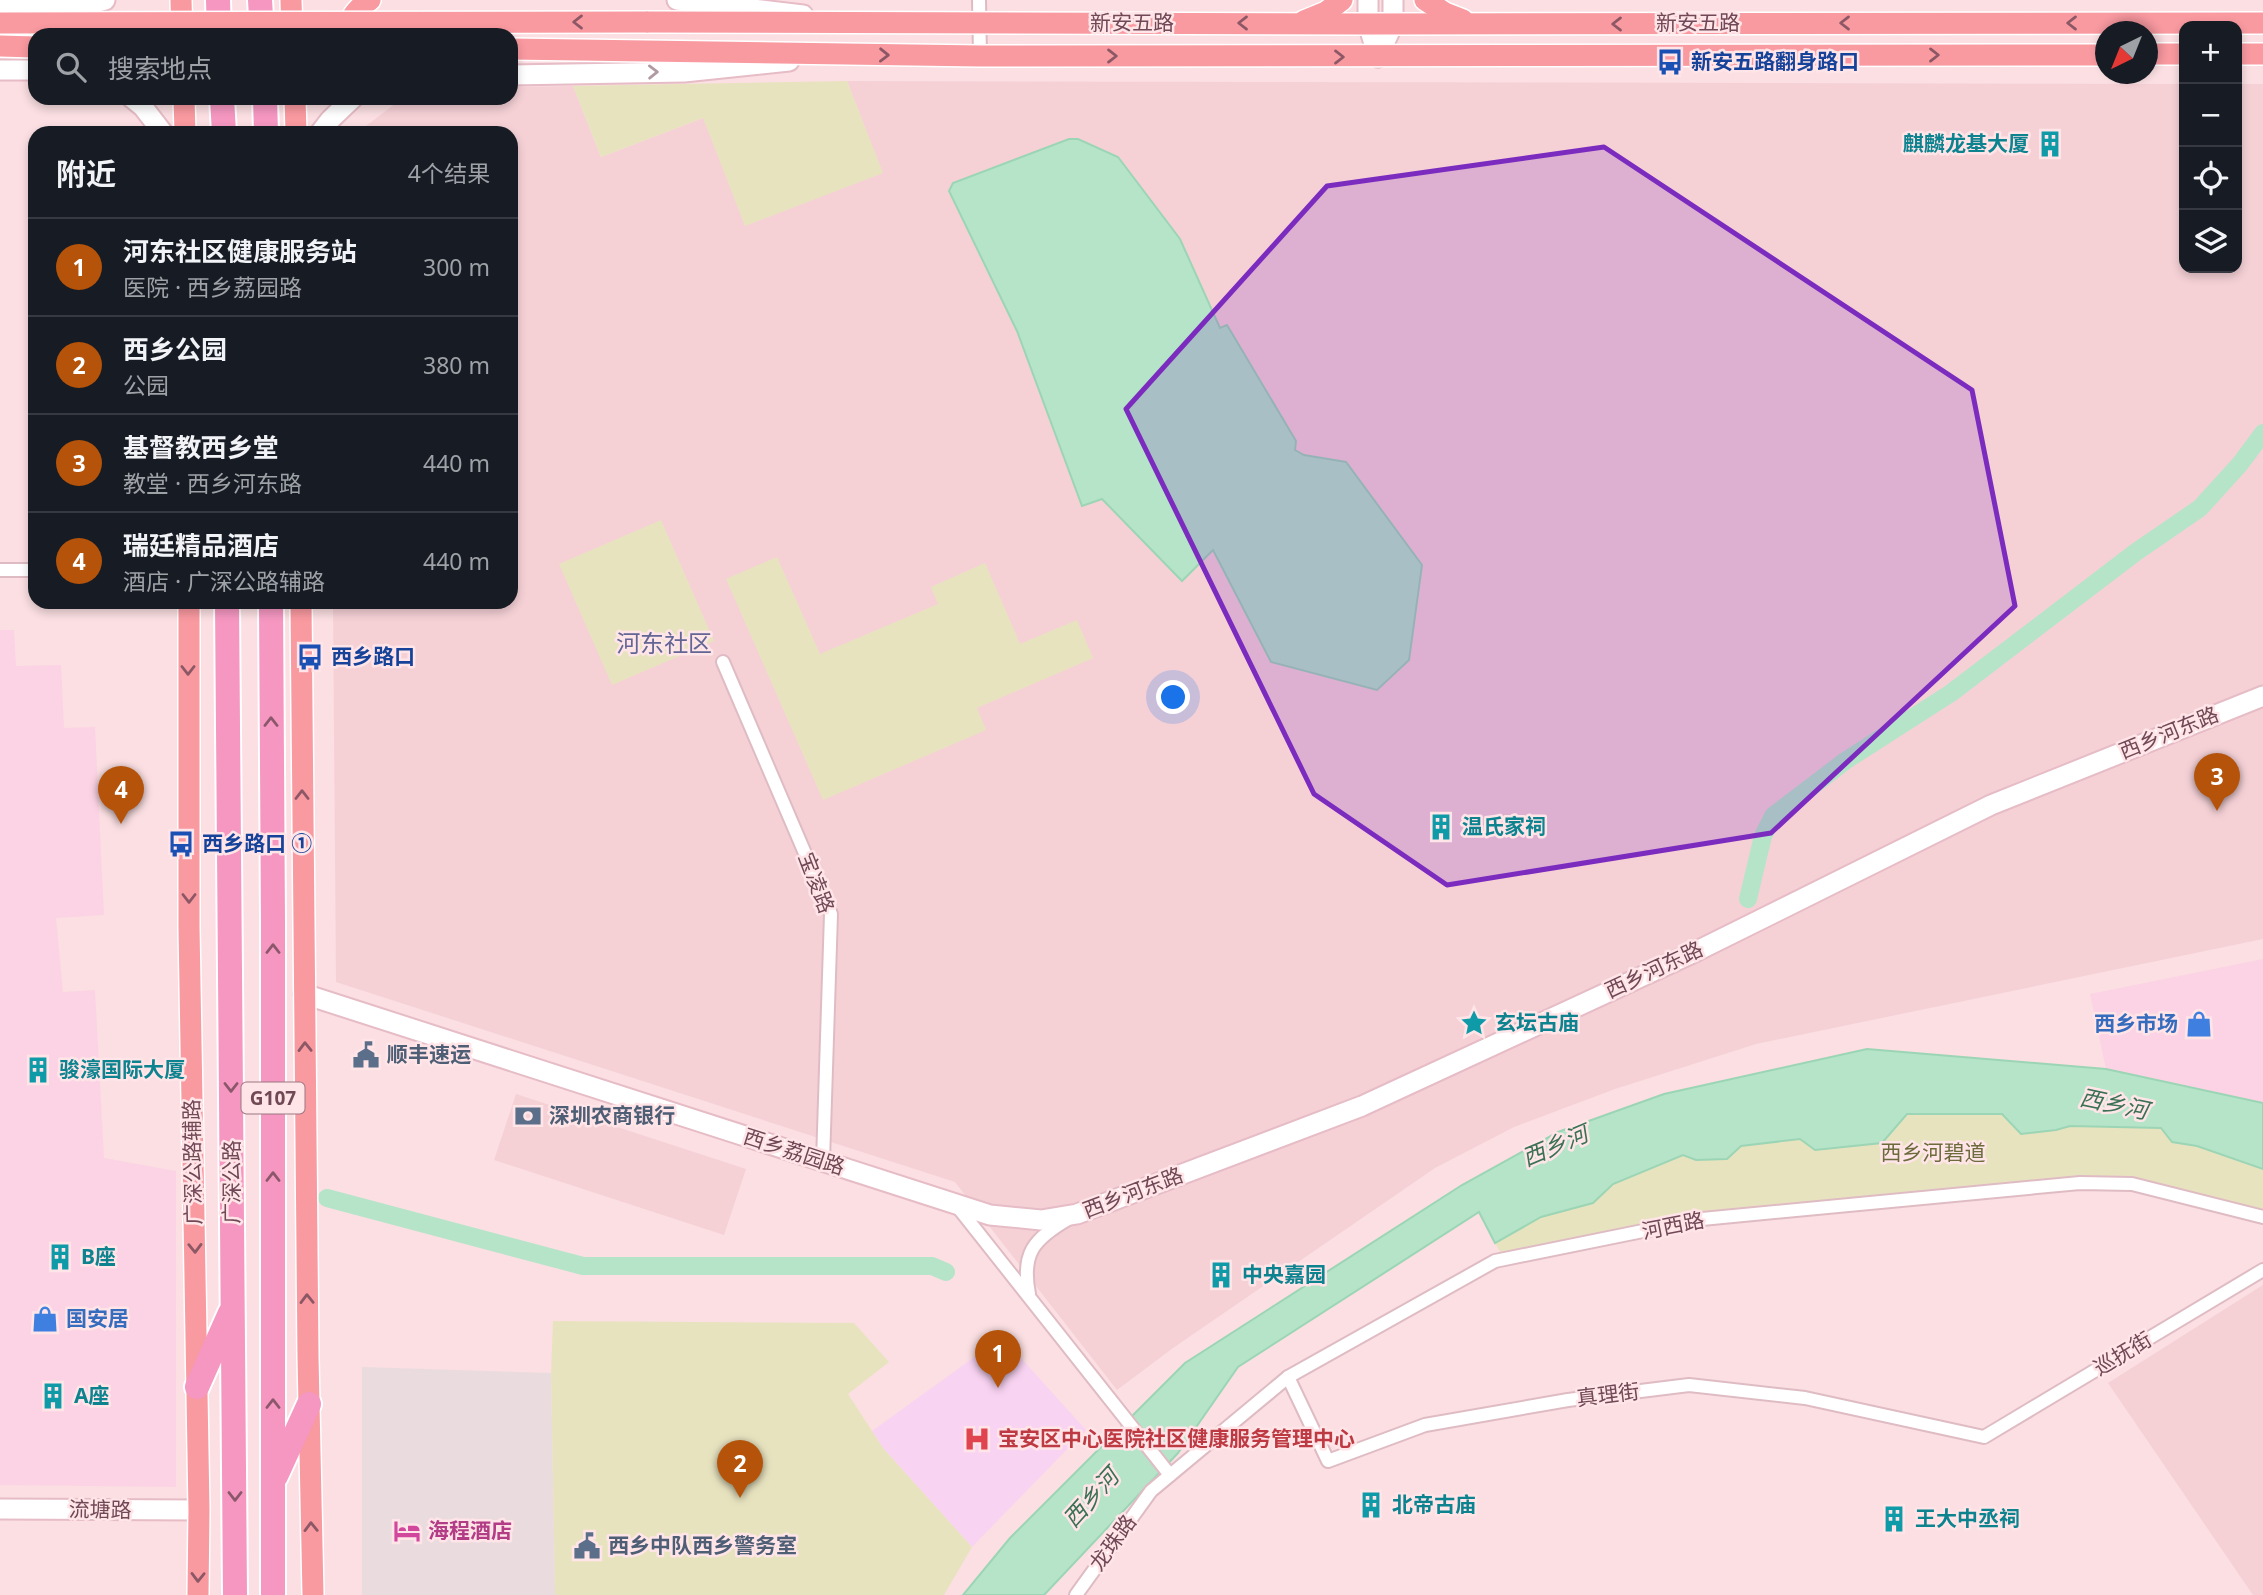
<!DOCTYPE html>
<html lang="zh">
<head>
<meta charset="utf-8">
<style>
	body { margin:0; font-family:"Noto Sans","Noto Sans SC",sans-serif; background:#242831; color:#f1f3f6 }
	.controls { position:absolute; right:21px; top:21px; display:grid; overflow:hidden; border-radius:14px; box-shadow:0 4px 10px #0003 }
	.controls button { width:63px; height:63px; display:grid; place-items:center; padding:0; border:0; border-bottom:2px solid #363941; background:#171b24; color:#f1f3f6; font:35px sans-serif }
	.compass { position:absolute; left:2095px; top:21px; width:63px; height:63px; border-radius:50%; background:#171b24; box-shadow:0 4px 10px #0003; rotate:223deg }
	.you { position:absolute; left:1174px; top:698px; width:24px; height:24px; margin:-18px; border:5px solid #fff; border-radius:50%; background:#1a73e8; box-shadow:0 0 0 10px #1a73e833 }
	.badge { display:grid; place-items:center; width:46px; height:46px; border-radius:50%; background:#b45309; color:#fff; font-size:23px; font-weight:700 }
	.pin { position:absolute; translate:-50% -58px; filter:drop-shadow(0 2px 4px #0008) }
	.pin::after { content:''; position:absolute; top:37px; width:24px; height:21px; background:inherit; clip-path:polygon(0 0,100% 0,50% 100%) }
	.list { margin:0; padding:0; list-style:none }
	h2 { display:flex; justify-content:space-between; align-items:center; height:91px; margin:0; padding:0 28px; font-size:30px }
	h2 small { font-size:23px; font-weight:400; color:#9ea1a6 }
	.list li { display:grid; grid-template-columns:46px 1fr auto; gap:21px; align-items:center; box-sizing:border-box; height:98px; padding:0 28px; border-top:2px solid #363941 }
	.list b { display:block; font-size:26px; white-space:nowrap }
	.list p { margin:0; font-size:23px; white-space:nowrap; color:#9ea1a6 }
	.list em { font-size:23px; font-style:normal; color:#9ea1a6 }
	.icon { flex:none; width:38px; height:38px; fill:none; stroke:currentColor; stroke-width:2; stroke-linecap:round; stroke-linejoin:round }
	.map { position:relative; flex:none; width:2263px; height:1595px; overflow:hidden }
	.search { position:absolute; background:#171b24; box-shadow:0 4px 10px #0003; left:28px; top:28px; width:490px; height:77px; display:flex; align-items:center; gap:18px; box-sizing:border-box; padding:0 24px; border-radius:21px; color:#9ea1a6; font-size:26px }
	.panel { position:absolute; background:#171b24; box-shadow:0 4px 10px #0003; left:28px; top:126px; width:490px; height:483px; border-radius:21px }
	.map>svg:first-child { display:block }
</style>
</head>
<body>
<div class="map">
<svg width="2263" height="1595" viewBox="0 0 2263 1595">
	<rect width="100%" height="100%" fill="#fbdfe2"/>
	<g fill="#f5d1d6">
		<path d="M 847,81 L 2184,84 L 2184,268 L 2237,268 L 2237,84 L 2263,84 L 2263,939 L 1756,1044 L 1615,1089 L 1514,1127 L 1435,1168 L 1173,1348 L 1117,1390 L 955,1182 L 336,982 L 333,602 L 511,602 L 511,133 L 361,133 L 366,126 L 396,103 L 408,98 L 511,98 L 511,87 L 573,86 L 601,157 L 703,118 L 882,173 Z"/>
		<path d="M 516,1094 L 746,1169 L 724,1235 L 494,1160 Z"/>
		<path d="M 2263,1285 L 2263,1595 L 2253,1595 L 2108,1383 Z"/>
	</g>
	<g fill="#fcd3e4">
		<path d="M 0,630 L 14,630 L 16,666 L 61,665 L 64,728 L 95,727 L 104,915 L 56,918 L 63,992 L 95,990 L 104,1158 L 176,1171 L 176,1487 L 0,1485 Z"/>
		<path d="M 2263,959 L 2263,1103 L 2106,1069 L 2090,994 Z"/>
	</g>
	<path fill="#eadbdf" d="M 362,1367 L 551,1373 L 555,1595 L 362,1595 Z"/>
	<path fill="#f9d3f2" d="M 1002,1337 L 1086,1430 L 972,1547 L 883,1448 L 872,1431 Z"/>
	<g fill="#e8e3bf">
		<path d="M 847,81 L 883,173 L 745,226 L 703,118 L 601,157 L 573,86 Z"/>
		<path d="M 661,520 L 714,641 L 612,685 L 559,564 Z"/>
		<path d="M 777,557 L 820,654 L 938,604 L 931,587 L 985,563 L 1020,644 L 1077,620 L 1093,658 L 977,708 L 986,730 L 823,800 L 726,579 Z"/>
		<path d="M 1907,1114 L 2002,1114 L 2056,1130 L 2070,1126 L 2161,1128 L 2172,1142 L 2197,1146 L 2263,1169 L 2263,1212 L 2128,1176 L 1701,1214 L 1500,1252 L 1495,1243 L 1541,1217 L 1593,1203 L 1613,1184 L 1683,1155 L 1696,1160 L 1741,1146 L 1800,1139 Z"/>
		<path d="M 553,1321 L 854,1323 L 889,1362 L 848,1394 L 883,1448 L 972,1547 L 944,1595 L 555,1595 L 551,1373 Z"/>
	</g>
	<g fill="#b5e4c9" stroke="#9cd5b5" stroke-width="2">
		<path d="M 1069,139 L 1078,139 L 1118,157 L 1180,239 L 1220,328 L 1227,325 L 1296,441 L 1295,450 L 1304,455 L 1346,462 L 1422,565 L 1409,660 L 1377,690 L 1271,662 L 1213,550 L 1182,581 L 1102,499 L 1082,506 L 1017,331 L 949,191 L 953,183 Z"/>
		<path d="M 1867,1049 L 2106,1069 L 2263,1103 L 2263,1169 L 2197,1146 L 2172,1142 L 2161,1128 L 2070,1126 L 2056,1130 L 2021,1134 L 2002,1114 L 1907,1114 L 1882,1143 L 1815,1150 L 1800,1139 L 1741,1146 L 1727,1159 L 1696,1160 L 1683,1155 L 1613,1184 L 1593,1203 L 1541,1217 L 1495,1243 L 1479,1212 L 1238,1367 L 1178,1453 L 1044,1595 L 963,1595 L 1010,1538 L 1185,1363 L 1462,1185 L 1558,1132 L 1664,1094 Z"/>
	</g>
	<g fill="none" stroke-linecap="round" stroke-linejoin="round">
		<g stroke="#b5e4c9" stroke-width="18">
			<path d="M 1748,899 L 1763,836 L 1773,816 L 1845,761 L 1951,693 L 2136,552 L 2200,508 L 2240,464 L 2263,433"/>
			<path d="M 327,1198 L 583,1266 L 932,1266 L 946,1272"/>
		</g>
		<g stroke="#dfbcc4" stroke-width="16">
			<g id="street">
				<path d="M 979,0 L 980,56"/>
				<path d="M 0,570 L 35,570"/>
				<path d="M 723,662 L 831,914 L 823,1161"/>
				<path d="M 957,1206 L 1170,1475"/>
				<path d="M 1029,1294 C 1021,1253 1034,1239 1068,1219"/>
				<path d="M 1288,1377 L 1328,1461 L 1425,1425 L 1568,1400 L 1689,1385 L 1805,1398 L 1984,1437 L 2263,1270"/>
				<path d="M 1076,1595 L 1151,1491 L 1288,1377 L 1495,1261 L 1702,1219 L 2080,1183 L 2132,1184 L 2263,1217"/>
			</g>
		</g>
		<g stroke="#e6bcc6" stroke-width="23">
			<g id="secondary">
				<path d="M 677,0 L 803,15"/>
				<path d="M 1368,0 L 1368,24 L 1378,57"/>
				<path d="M 0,8 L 83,6 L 105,0"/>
				<path d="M 1378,57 L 1393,24 L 1393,0"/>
				<path d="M 0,70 L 35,70"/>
				<path d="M 511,75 L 684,72 L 789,61"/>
				<path d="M 132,98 L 143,107 L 163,133"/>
				<path d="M 320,133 L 330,120 L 353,98"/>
				<path d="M 304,994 L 990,1215 L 1041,1220 L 1077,1214 L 1362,1106 L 1697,951 L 1991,805 L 2263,696"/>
				<path d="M 0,1509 L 199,1510"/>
			</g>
		</g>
		<g stroke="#fff" stroke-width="24">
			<g id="primary">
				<path d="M 181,0 L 182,35"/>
				<path d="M 291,0 L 292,35"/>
				<path d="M 1425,0 L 1445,13 L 1463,20"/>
				<path d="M 1304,21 L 1326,12 L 1342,0"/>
				<path d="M 646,22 L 1368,24 L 2263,23"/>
				<path d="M 347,35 C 348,19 357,8 370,0"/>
				<path d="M 0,46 L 35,47"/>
				<path d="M 511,49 L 980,56 L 2106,55"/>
				<path d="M 2148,54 L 2184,54"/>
				<path d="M 2237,54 L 2263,54"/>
				<path d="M 184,98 L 185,133"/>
				<path d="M 295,98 L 296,133"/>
				<path d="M 189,602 L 189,927 L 199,1510 L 198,1595"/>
				<path d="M 301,602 L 308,1356 L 313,1595"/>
			</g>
		</g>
		<g stroke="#fff" stroke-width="28">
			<g id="highway">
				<path d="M 218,0 L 219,35"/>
				<path d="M 260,0 L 262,35"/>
				<path d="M 222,98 L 224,133"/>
				<path d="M 265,98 L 266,133"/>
				<path d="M 227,602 L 235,1595"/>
				<path d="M 271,602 L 273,923 L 273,1595"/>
				<path d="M 197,1387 L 230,1313"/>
				<path d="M 276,1476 L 309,1404"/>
			</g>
		</g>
		<use href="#street" stroke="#fff" stroke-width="12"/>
		<use href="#secondary" stroke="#fff" stroke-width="19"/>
		<use href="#primary" stroke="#f999a0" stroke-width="21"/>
		<use href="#highway" stroke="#f597c1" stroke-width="24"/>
		<g stroke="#fff" stroke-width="24" stroke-linecap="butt">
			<path id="primary-bridge" d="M 0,23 L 646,22"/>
		</g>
		<use href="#primary-bridge" stroke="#f999a0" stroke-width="21"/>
	</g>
	<defs><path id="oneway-chevron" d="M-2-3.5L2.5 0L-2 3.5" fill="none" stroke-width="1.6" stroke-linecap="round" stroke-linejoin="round" transform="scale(1.75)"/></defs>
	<g stroke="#8c5865">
		<use href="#oneway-chevron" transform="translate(578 22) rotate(180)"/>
		<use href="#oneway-chevron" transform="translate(1243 23) rotate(-180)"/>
		<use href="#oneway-chevron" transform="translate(1845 23) rotate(180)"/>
		<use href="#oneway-chevron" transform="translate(2072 23) rotate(180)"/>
		<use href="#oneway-chevron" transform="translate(1617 24) rotate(180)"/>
		<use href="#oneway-chevron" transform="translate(884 55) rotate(1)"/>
		<use href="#oneway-chevron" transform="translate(1934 55)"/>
		<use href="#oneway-chevron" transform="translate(1112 56)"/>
		<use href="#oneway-chevron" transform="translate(1339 57)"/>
		<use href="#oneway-chevron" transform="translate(188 670) rotate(90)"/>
		<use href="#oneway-chevron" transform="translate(302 795) rotate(-90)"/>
		<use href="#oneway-chevron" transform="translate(189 898) rotate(90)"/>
		<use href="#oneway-chevron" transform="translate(305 1047) rotate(-91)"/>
		<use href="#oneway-chevron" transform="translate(195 1248) rotate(89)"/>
		<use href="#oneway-chevron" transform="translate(307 1299) rotate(-91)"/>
		<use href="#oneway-chevron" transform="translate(311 1527) rotate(-91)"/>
		<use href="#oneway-chevron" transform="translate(198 1577) rotate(91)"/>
	</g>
	<use stroke="#b19aa2" href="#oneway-chevron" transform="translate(653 72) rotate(-1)"/>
	<g stroke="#8b586b">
		<use href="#oneway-chevron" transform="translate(271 722) rotate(-90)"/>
		<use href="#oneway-chevron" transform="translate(273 949) rotate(-90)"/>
		<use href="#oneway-chevron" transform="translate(231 1087) rotate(90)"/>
		<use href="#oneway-chevron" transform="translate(273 1177) rotate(-90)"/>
		<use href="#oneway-chevron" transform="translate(273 1404) rotate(-90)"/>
		<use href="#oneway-chevron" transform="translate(235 1496) rotate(90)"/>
	</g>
	<path fill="#7b2cbf" fill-opacity="0.2" stroke="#7b2cbf" stroke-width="5" stroke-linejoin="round" d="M 1604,147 L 1972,390 L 2015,606 L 1771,833 L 1447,885 L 1314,794 L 1126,409 L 1327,186 Z"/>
	<defs>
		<g id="bus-bare" transform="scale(2.1)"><path d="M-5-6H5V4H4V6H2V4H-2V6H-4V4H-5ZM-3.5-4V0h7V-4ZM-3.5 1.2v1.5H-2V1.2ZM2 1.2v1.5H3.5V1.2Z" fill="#1a4fb4" stroke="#ffe5e8" stroke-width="2.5" paint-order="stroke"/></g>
		<g id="building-bare" transform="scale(2.1)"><path d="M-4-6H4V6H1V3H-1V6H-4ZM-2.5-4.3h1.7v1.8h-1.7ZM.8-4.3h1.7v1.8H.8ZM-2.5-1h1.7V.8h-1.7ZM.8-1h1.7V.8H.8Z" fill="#0f9aa8" stroke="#ffe5e8" stroke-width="2.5" paint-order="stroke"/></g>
		<g id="sight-bare" transform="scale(2.1)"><path d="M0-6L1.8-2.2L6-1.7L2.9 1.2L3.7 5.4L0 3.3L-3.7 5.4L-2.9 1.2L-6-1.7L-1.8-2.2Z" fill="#0f9aa8" stroke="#ffe5e8" stroke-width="2.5" paint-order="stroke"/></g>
		<g id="shop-bare" transform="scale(2.1)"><path d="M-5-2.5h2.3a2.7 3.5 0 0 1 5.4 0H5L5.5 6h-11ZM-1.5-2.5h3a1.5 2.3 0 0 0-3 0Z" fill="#3f7fe0" stroke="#ffe5e8" stroke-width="2.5" paint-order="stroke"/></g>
		<g id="civic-bare" transform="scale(2.1)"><path d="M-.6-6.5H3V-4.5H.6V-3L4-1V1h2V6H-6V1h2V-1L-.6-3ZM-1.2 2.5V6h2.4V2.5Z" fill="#5c6f8a" stroke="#ffe5e8" stroke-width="2.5" paint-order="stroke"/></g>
		<g id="bank-bare" transform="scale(2.1)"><path d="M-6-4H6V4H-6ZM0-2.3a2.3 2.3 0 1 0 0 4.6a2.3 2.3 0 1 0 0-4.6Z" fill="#5c6f8a" stroke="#ffe5e8" stroke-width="2.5" paint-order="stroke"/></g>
		<g id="hospital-bare" transform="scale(2.1)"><path d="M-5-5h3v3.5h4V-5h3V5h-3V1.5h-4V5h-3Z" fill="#e0444e" stroke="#ffe5e8" stroke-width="2.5" paint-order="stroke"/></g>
		<g id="hotel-bare" transform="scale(2.1)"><path d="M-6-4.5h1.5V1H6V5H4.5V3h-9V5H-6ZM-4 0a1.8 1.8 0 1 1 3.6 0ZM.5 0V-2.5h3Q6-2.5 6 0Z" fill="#d1479c" stroke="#ffe5e8" stroke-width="2.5" paint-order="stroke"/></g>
	</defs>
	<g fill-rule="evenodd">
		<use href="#bus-bare" x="1670" y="62"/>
		<use href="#building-bare" x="2050" y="144"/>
		<use href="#bus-bare" x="310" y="657"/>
		<use href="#building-bare" x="1441" y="827"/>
		<use href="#bus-bare" x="181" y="844"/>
		<use href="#sight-bare" x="1474" y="1023"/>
		<use href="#shop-bare" x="2199" y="1024"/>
		<use href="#civic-bare" x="366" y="1055"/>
		<use href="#building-bare" x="38" y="1070"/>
		<use href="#bank-bare" x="528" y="1116"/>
		<use href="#building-bare" x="60" y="1257"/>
		<use href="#building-bare" x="1221" y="1275"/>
		<use href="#shop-bare" x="45" y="1319"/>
		<use href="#building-bare" x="53" y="1396"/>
		<use href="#hospital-bare" x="977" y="1439"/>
		<use href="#building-bare" x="1371" y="1505"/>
		<use href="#building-bare" x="1894" y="1519"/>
		<use href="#hotel-bare" x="407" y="1531"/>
		<use href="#civic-bare" x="587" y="1546"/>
	</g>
	<g text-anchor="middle" stroke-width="5" stroke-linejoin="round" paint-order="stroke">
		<rect fill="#ffe5e8" stroke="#9c7782" stroke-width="2" x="241.5" y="1082.5" width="63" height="31" rx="5"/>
		<g font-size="19" font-weight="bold" fill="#714856">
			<text x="273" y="1105">G107</text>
		</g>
		<g font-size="21" fill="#714856" stroke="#ffe5e8">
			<text x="1132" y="30">新安五路</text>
			<text x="1698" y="30">新安五路</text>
			<text transform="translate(2169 733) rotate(-22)" y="7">西乡河东路</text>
			<text transform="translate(816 883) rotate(69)" y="7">宝凌路</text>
			<text transform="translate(1654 970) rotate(-25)" y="7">西乡河东路</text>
			<text transform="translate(794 1152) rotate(18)" y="7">西乡荔园路</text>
			<text transform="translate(193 1162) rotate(-91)" y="7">广深公路辅路</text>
			<text transform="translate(232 1182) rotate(-90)" y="7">广深公路</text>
			<text transform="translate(1133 1193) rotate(-21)" y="7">西乡河东路</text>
			<text transform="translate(1673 1226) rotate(-11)" y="7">河西路</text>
			<text transform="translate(2123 1354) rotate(-31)" y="7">巡抚街</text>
			<text transform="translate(1608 1395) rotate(-7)" y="7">真理街</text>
			<text transform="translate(100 1510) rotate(1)" y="7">流塘路</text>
			<text transform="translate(1113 1543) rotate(-54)" y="7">龙珠路</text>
		</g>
		<g font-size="21" font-weight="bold" fill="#164399" stroke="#ffe5e8" text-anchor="start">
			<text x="1691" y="69">新安五路翻身路口</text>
			<text x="331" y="664">西乡路口</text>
			<text x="202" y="851">西乡路口 ①</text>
		</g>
		<g font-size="21" font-weight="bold" fill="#0d838f" stroke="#ffe5e8" text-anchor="start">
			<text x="2029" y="151" text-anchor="end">麒麟龙基大厦</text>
			<text x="1462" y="834">温氏家祠</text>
			<text x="1495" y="1030">玄坛古庙</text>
			<text x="59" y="1077">骏濠国际大厦</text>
			<text x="81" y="1264">B座</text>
			<text x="1242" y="1282">中央嘉园</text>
			<text x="74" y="1403">A座</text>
			<text x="1392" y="1512">北帝古庙</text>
			<text x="1915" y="1526">王大中丞祠</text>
		</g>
		<g font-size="21" font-weight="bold" fill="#366cbe" stroke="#ffe5e8" text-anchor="end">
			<text x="2178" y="1031">西乡市场</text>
			<text x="66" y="1326" text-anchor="start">国安居</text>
		</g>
		<g font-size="21" font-weight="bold" fill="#4e5e75" stroke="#ffe5e8" text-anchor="start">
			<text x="387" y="1062">顺丰速运</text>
			<text x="549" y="1123">深圳农商银行</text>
			<text x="608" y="1553">西乡中队西乡警务室</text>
		</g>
		<g font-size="21" fill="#6b6b3b" stroke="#ffe5e8">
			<text x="1933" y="1160">西乡河碧道</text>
		</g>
		<g font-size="21" font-weight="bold" fill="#be3a42" stroke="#ffe5e8" text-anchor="start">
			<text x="998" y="1446">宝安区中心医院社区健康服务管理中心</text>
		</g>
		<g font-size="21" font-weight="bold" fill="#b23c85" stroke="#ffe5e8" text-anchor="start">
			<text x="428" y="1538">海程酒店</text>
		</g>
		<g font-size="23" font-style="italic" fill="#3a7053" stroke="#ffe5e8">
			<text transform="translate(2114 1104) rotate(12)" y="8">西乡河</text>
			<text transform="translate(1555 1146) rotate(-23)" y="8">西乡河</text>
			<text transform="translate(1091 1498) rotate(-48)" y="8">西乡河</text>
		</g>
		<g font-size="24" fill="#636694" stroke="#ffe5e8">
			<text x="664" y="652">河东社区</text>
		</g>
	</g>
</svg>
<div class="controls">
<button>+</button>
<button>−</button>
<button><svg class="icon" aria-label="locate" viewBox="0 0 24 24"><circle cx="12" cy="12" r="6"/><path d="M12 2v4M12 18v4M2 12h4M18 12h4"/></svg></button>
<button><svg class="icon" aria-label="layers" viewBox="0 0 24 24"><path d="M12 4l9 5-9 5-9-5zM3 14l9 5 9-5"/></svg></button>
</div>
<svg class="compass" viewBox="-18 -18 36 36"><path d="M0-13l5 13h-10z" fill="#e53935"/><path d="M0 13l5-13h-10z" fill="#9ea1a6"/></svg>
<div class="you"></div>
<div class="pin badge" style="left:998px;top:1388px">1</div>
<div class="pin badge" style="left:740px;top:1498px">2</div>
<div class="pin badge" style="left:2217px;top:811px">3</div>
<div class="pin badge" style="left:121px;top:824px">4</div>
<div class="search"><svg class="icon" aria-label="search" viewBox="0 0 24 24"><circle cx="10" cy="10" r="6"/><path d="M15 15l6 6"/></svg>搜索地点</div>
<section class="panel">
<h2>附近<small>4个结果</small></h2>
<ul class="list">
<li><span class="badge">1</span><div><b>河东社区健康服务站</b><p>医院 · 西乡荔园路</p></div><em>300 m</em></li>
<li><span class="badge">2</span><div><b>西乡公园</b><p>公园</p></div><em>380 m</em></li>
<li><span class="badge">3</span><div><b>基督教西乡堂</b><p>教堂 · 西乡河东路</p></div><em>440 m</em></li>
<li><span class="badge">4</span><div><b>瑞廷精品酒店</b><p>酒店 · 广深公路辅路</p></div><em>440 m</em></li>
</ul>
</section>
</div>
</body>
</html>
